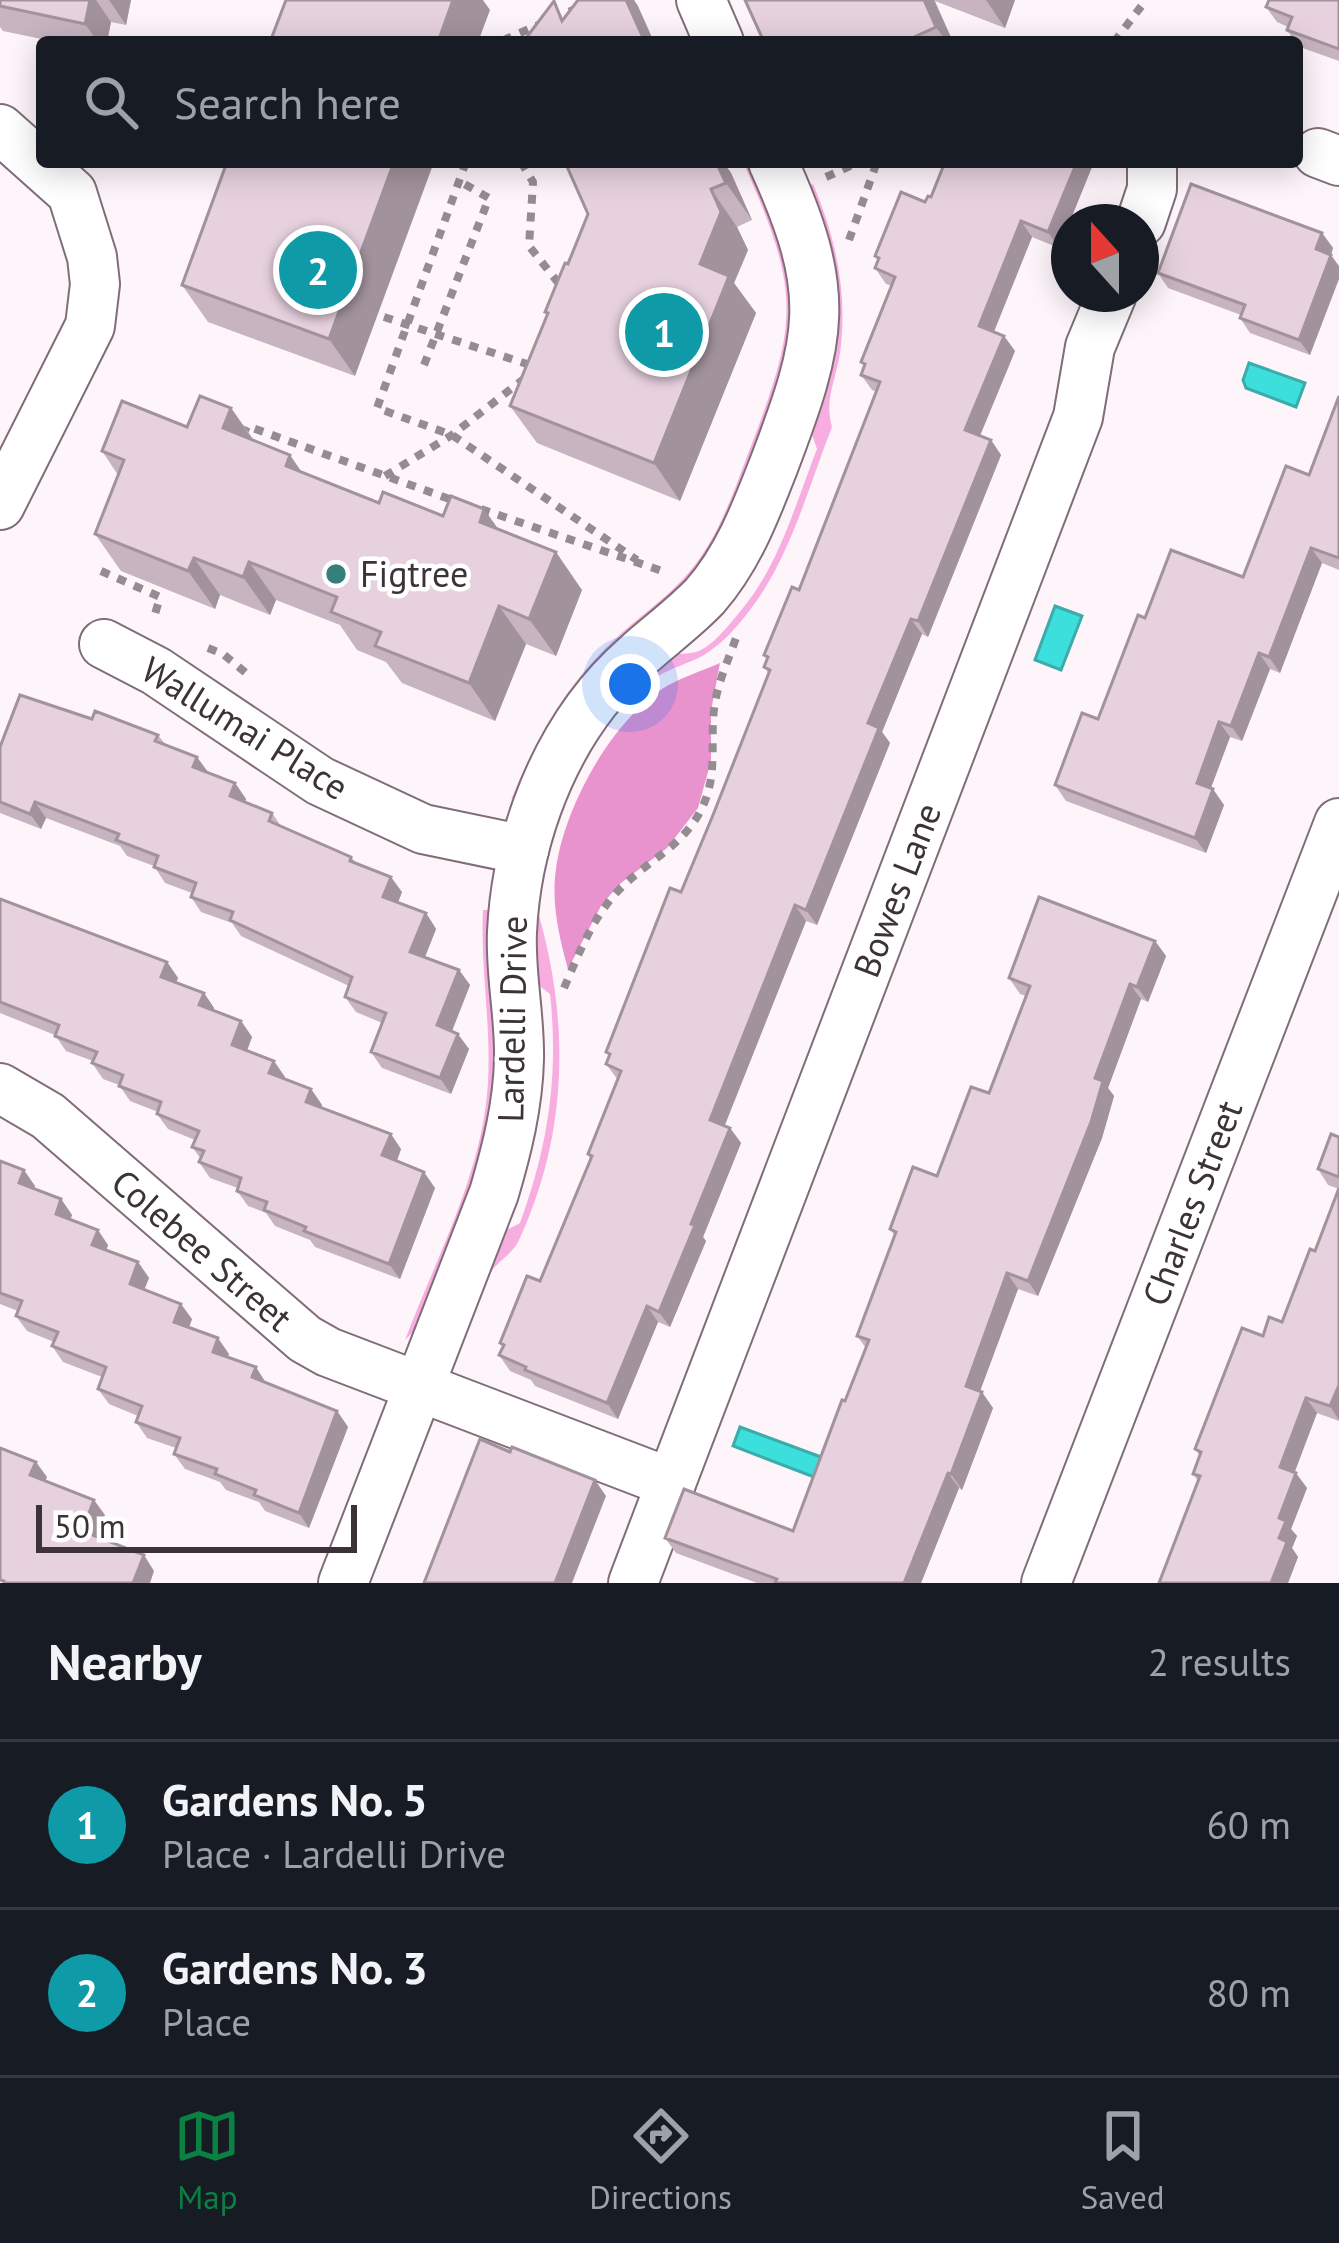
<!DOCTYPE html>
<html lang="en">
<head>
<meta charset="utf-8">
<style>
	body { margin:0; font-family:"PT Sans",sans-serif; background:#242831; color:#f1f3f6 }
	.compass { position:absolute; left:1051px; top:204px; width:108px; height:108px; border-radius:50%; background:#171b24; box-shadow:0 6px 30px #0003; rotate:339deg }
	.scale { position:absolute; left:36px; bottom:30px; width:321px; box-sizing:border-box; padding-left:12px; border:6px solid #3b3338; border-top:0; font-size:33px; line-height:42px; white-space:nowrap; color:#3b3338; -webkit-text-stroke:9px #fff; paint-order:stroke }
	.you { position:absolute; left:630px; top:684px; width:42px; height:42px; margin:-30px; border:9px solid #fff; border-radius:50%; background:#1a73e8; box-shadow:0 0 0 18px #1a73e833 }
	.badge { display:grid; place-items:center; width:78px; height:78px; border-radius:50%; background:#0b8043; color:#fff; font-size:39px; font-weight:700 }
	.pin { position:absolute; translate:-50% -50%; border:6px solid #fff; box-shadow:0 3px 12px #0006 }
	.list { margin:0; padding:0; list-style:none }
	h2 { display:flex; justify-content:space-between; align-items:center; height:156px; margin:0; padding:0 48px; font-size:51px }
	h2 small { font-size:39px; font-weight:400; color:#9ea1a6 }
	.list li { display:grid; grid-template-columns:78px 1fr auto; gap:36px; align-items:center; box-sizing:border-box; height:168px; padding:0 48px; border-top:3px solid #363941 }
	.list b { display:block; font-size:45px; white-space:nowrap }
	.list p { margin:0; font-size:39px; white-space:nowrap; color:#9ea1a6 }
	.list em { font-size:39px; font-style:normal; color:#9ea1a6 }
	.icon { flex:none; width:66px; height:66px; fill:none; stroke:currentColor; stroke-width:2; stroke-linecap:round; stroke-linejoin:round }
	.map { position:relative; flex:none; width:1339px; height:1583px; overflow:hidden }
	.search { position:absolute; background:#171b24; box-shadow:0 6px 30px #0003; left:36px; right:36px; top:36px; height:132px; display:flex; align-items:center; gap:30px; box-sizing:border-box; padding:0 42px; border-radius:12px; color:#9ea1a6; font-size:45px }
	.sheet { height:492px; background:#171b24 }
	nav { display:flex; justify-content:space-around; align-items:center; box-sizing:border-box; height:168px; border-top:3px solid #363941; background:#171b24; font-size:33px; color:#9ea1a6 }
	nav a { display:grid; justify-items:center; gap:6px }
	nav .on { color:#0b8043 }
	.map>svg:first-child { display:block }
</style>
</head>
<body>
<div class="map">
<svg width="1339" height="1583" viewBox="0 0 1339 1583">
	<rect width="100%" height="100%" fill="#fef5fb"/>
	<g fill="#f7addf">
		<path d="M 743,162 L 751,162 L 789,259 L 792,348 L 741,491 L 711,554 L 511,800 C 536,739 565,686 614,640 C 636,619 662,602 683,579 C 715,545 730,502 746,459 C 798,324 803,296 743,162 Z"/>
		<path d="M 813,184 C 836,238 848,293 840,353 C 836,380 824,400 832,427 C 808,488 790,558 750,610 C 738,626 722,644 704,655 C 688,664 670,668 655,678 C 584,727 549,818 539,899 L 533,898 C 542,818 573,752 629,694 C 641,681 654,664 669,656 C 677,652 687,655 696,652 C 714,646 731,622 743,608 C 780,563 796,502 817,449 L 810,429 L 833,354 L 835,285 L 820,218 L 807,186 Z"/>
		<path d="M 483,910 L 492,910 L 498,1058 L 490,1137 L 415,1330 L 405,1340 C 435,1261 479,1179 487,1095 C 493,1033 480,972 483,910 Z"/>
		<path d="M 533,912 L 538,912 C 570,1023 568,1134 519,1240 C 512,1255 497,1261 489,1275 C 471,1306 462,1346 449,1379 L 445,1373 L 497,1235 L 520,1223 C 548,1147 559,1075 550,994 L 533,981 Z"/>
	</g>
	<path fill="#e892ce" d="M 720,663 L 711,711 L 711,761 L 698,808 L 667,848 L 621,883 L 602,904 L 568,969 C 559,937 551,902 556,869 C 564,808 610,724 662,689 C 679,678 702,671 720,663 Z"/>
	<g fill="#3ddfdc" stroke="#3cabab" stroke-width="3">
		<path d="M 1249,363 L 1305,383 L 1296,407 L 1246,388 L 1243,380 Z"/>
		<path d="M 1055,606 L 1082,616 L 1061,670 L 1035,660 Z"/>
		<path d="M 740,1427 L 821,1457 L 814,1477 L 733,1446 Z"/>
	</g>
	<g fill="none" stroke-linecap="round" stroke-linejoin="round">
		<g stroke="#806d79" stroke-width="52">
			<g id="minor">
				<path d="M 701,0 L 719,42"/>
				<path d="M 0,129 L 72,193 L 92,257 L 95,284 L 90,326 L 0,505"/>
				<path d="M 1318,153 L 1339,161"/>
				<path d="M 1141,222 L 1152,189 L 1152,162"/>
				<path d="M 104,644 L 156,671 L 320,781 L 423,829 L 524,850"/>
				<path d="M 0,1088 L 48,1116 L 305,1339 L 328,1352 L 671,1483 L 633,1583"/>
				<path d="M 671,1483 L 1078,417 L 1090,347 L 1112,294"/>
				<path d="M 343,1583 L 494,1193 C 507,1149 518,1105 519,1059 C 520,1016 510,974 512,932 C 514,889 523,846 537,807 C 558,749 590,697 637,656 C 659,636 684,618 705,596 C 738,558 755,513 773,467 C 823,336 833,294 773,162"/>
				<path d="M 1046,1583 L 1339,823"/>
			</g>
		</g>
		<g stroke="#958c92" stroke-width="8" stroke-dasharray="9 9" stroke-linecap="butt">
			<path d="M 506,42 L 506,39 L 596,0"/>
			<path d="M 1114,42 L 1146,0"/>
			<path d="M 466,162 L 377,408 L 452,435 L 637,560"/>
			<path d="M 521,162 L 533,182 L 529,246 L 560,285"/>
			<path d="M 826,177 L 859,162"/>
			<path d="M 849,240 L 877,162"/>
			<path d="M 384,317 L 536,367"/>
			<path d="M 424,365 L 489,198 L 459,181"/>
			<path d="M 243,435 L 247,426 L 455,501"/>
			<path d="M 385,476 L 452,435 L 525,378"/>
			<path d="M 481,509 L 665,572"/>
			<path d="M 101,571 L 160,597 L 153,621"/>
			<path d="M 208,648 L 223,654 L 246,673"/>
			<path d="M 564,988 C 580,951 594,913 624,885 C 651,859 685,844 702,808 C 718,775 710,743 714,709 C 717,684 728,661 736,638"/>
		</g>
		<use href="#minor" stroke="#fff" stroke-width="48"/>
	</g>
	<g fill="#c7b4c0">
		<path d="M 0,0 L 131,0 L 126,25 L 111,22 L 107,42 L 56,42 L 3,31 L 0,27 Z"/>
		<path d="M 745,0 L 1015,0 L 1005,28 L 935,1 L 953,42 L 764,42 Z"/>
		<path d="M 1339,0 L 1339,61 L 1297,46 L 1297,42 L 1295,42 L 1287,30 L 1288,27 L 1277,22 L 1266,7 Z"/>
		<path d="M 227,162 L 355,376 L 208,322 L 182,285 Z"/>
		<path d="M 565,162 L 723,162 L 731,173 L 752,220 L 737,227 L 748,250 L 734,283 L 756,313 L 680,501 L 537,443 L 510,406 L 547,316 L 545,312 L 588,214 Z"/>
		<path d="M 1094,162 L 1059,248 L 1032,237 L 994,332 L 1004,336 L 1015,351 L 980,436 L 991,440 L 1001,455 L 928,637 L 922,634 L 882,732 L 890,743 L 817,925 L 806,921 L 724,1126 L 730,1128 L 741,1143 L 703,1237 L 706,1241 L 670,1327 L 658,1322 L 618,1419 L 535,1386 L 531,1380 L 510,1371 L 499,1355 L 503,1347 L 500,1343 L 540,1281 L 590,1159 L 588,1154 L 618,1080 L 606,1064 L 609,1056 L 606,1052 L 681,892 L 713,815 L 769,674 L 764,667 L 767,659 L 764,655 L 799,590 L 877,392 L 872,390 L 861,375 L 864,366 L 861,362 L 892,286 L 886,284 L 875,268 L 878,261 L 875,256 L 931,197 Z"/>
		<path d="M 1322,233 L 1333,248 L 1310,355 L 1250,333 L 1240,318 L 1241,315 L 1168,288 L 1158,273 Z"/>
		<path d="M 1339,396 L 1339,570 L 1322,563 L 1280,673 L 1270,669 L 1242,741 L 1230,737 L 1211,788 L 1224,805 L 1206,853 L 1066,801 L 1055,785 L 1098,719 L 1145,618 L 1243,577 L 1309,475 Z"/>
		<path d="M 231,408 L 254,440 L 302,472 L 379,503 L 498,529 L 582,590 L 556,656 L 526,644 L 495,721 L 402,683 L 386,662 L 357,650 L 340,625 L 276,600 L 270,615 L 220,595 L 215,609 L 121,571 L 95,534 L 118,475 L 102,451 L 187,427 Z"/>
		<path d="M 92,719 L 158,735 L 165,744 L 207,773 L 235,783 L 246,799 L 245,802 L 272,813 L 281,826 L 351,857 L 356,863 L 402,892 L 398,903 L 426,913 L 436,929 L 425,957 L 459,970 L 470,985 L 452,1031 L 469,1049 L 451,1094 L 382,1068 L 371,1052 L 382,1023 L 356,1012 L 345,997 L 349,986 L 241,936 L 232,923 L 201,912 L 191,897 L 192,893 L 165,883 L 154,866 L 127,856 L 120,846 L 46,818 L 41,829 L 0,813 L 0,747 Z"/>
		<path d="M 0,899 L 167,962 L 178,978 L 176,982 L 204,993 L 214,1008 L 214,1011 L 241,1021 L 252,1037 L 247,1051 L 285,1077 L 284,1079 L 311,1089 L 322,1105 L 321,1107 L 401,1149 L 397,1161 L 435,1188 L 400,1279 L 315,1247 L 310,1240 L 275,1226 L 266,1213 L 248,1206 L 237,1191 L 238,1188 L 210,1178 L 199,1162 L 201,1159 L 192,1147 L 195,1140 L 168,1129 L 157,1114 L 158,1112 L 130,1101 L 119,1085 L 103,1079 L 92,1063 L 93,1061 L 66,1051 L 55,1035 L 0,1013 Z"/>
		<path d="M 1155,941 L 1166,956 L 1148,1002 L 1141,999 L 1108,1088 L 1114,1096 L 1102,1138 L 1038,1296 L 1018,1289 L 980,1391 L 993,1408 L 962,1490 L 959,1488 L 921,1583 L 757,1583 L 676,1553 L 665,1538 L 793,1531 L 866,1348 L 857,1336 L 895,1236 L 890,1229 L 937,1176 L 989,1093 L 1026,996 L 1020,994 L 1009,978 Z"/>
		<path d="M 1339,1137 L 1339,1421 L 1317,1413 L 1294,1472 L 1307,1488 L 1291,1529 L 1297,1536 L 1292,1548 L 1298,1557 L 1288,1583 L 1159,1583 L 1198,1481 L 1193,1474 L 1200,1456 L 1195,1449 L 1263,1336 L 1282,1322 L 1315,1251 L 1339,1189 L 1328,1185 L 1318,1169 Z"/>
		<path d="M 0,1161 L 35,1186 L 34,1188 L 61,1199 L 72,1215 L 70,1219 L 108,1245 L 106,1250 L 138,1262 L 149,1278 L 144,1290 L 192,1319 L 189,1328 L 229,1354 L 227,1357 L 266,1383 L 337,1411 L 348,1427 L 309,1528 L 265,1511 L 259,1502 L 226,1490 L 220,1482 L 185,1469 L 174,1454 L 176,1448 L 147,1438 L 136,1422 L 138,1416 L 109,1404 L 98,1389 L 102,1377 L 63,1362 L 52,1346 L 54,1342 L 27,1331 L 16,1316 L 18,1311 L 0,1304 Z"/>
	</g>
	<g fill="#a2929c">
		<path d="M 90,0 L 96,0 L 111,22 L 107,42 L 98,42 L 85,24 Z"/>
		<path d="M 109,0 L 131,0 L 126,25 Z"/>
		<path d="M 453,0 L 483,0 L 490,10 L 478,42 L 438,42 Z"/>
		<path d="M 626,0 L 634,0 L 638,6 L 654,42 L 645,42 Z"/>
		<path d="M 924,0 L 934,0 L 953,42 L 947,42 L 936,27 Z"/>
		<path d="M 986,0 L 1015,0 L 1005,28 Z"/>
		<path d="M 394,162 L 434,162 L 355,376 L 329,339 Z"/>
		<path d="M 716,162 L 723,162 L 731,173 L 752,220 L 726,183 Z"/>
		<path d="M 1077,162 L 1094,162 L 1059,248 L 1048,232 Z"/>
		<path d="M 711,189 L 737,227 L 748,250 L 734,283 L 756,313 L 680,501 L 654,463 L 700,264 Z"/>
		<path d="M 1021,221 L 1032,237 L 990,341 L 979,326 Z"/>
		<path d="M 1322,233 L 1333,248 L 1327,264 L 1316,249 Z"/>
		<path d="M 1331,255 L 1339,266 L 1339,279 L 1310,355 L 1299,340 Z"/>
		<path d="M 1004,336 L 1015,351 L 976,445 L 965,430 Z"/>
		<path d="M 231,408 L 257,446 L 223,428 Z"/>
		<path d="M 991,440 L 1001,455 L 928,637 L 918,621 Z"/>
		<path d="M 290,455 L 316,493 L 286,466 Z"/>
		<path d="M 484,509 L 511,547 L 480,522 Z"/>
		<path d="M 1311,548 L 1322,563 L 1280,673 L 1269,657 Z"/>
		<path d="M 556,552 L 582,590 L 556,656 L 529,619 Z"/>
		<path d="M 194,558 L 220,595 L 215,609 L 188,571 Z"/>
		<path d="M 249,562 L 276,600 L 270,615 L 243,577 Z"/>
		<path d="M 499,606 L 526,644 L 495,721 L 469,683 Z"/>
		<path d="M 911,619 L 922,634 L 882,732 L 890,743 L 817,925 L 806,910 L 868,723 Z"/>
		<path d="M 1259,653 L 1270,669 L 1242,741 L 1231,726 Z"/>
		<path d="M 1219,722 L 1230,737 L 1207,798 L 1197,783 Z"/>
		<path d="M 197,757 L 208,772 L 193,767 Z"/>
		<path d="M 235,783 L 246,799 L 241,812 L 230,796 Z"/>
		<path d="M 1213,789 L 1224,805 L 1206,853 L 1195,838 Z"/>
		<path d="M 35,802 L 46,818 L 41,829 L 30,814 Z"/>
		<path d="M 391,877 L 402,892 L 394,912 L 383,897 Z"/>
		<path d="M 795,905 L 806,921 L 721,1135 L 710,1120 Z"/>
		<path d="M 426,913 L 436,929 L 421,967 L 410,952 Z"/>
		<path d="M 1155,941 L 1166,956 L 1148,1002 L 1137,987 Z"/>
		<path d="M 167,962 L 178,978 L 172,992 L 161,977 Z"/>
		<path d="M 459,970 L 470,985 L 448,1041 L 437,1025 Z"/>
		<path d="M 1130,984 L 1141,999 L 1108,1088 L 1114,1096 L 1102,1138 L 1038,1296 L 1028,1281 L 1095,1078 Z"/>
		<path d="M 204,993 L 214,1008 L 210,1021 L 199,1005 Z"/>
		<path d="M 241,1021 L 252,1037 L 243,1061 L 232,1045 Z"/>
		<path d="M 458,1034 L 469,1049 L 451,1094 L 440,1078 Z"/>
		<path d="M 274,1061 L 285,1077 L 280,1088 L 269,1073 Z"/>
		<path d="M 311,1089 L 322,1105 L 317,1117 L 306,1102 Z"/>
		<path d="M 730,1128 L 741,1143 L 703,1237 L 706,1241 L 670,1327 L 659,1312 L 691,1224 Z"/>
		<path d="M 391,1134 L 401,1149 L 393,1171 L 382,1155 Z"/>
		<path d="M 24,1170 L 35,1186 L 30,1198 L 19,1183 Z"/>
		<path d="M 424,1172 L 435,1188 L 400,1279 L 389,1264 Z"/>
		<path d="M 61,1199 L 72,1215 L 67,1229 L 56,1214 Z"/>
		<path d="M 98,1230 L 108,1245 L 103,1260 L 92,1245 Z"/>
		<path d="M 138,1262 L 149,1278 L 140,1300 L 130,1284 Z"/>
		<path d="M 1007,1273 L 1018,1289 L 976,1402 L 966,1386 Z"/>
		<path d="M 181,1304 L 192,1319 L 185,1337 L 174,1322 Z"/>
		<path d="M 647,1306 L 658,1322 L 618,1419 L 607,1403 Z"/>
		<path d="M 218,1338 L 229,1354 L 224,1367 L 213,1352 Z"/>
		<path d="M 256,1367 L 266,1383 L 252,1377 Z"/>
		<path d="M 1338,1385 L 1339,1386 L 1339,1420 L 1330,1406 Z"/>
		<path d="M 982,1392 L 993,1408 L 962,1490 L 951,1474 Z"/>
		<path d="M 1306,1398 L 1317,1413 L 1291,1482 L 1280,1467 Z"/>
		<path d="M 337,1411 L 348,1427 L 309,1528 L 299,1513 Z"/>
		<path d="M 36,1462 L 47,1477 L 41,1491 L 30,1475 Z"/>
		<path d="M 948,1473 L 959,1488 L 921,1583 L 904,1583 Z"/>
		<path d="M 1296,1473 L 1307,1488 L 1291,1529 L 1297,1536 L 1292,1548 L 1298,1557 L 1288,1583 L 1271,1583 L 1279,1538 L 1279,1518 Z"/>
		<path d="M 595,1480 L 606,1496 L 572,1583 L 555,1583 Z"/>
		<path d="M 94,1500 L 105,1515 L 92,1547 L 82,1531 Z"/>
		<path d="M 144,1555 L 154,1571 L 150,1583 L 133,1583 Z"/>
	</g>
	<g fill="#e7d1df" stroke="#a2929c" stroke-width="3">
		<path d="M 0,0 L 90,0 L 85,24 L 0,6 Z"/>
		<path d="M 286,0 L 453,0 L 438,42 L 270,42 Z"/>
		<path d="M 578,0 L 626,0 L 645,42 L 523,42 L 554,1 L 562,21 Z"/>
		<path d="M 745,0 L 924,0 L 936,27 L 903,42 L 764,42 Z"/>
		<path d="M 1269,0 L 1339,0 L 1339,49 L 1287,30 L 1292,17 L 1266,7 Z"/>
		<path d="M 227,162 L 394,162 L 329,339 L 182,285 Z"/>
		<path d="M 565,162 L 716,162 L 726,183 L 711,189 L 721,212 L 700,264 L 729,276 L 654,463 L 510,406 L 548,313 L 545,312 L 565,263 L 568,264 L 588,214 Z"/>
		<path d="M 945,162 L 1077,162 L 1048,232 L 1021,221 L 979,326 L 1004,336 L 965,430 L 991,440 L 918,621 L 911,619 L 868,723 L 879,728 L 806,910 L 795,905 L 710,1120 L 730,1128 L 691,1224 L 695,1225 L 659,1312 L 647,1306 L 607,1403 L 525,1370 L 526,1367 L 499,1355 L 504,1345 L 500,1343 L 527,1276 L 540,1281 L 592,1156 L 588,1154 L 621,1071 L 606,1064 L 610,1054 L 606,1052 L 670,888 L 681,892 L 713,815 L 770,670 L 764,667 L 768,657 L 764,655 L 792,587 L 799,590 L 880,382 L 861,375 L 865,364 L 861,362 L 895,277 L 875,268 L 879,258 L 875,256 L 901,192 L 925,202 L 928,196 L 931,197 Z"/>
		<path d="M 1191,184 L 1322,233 L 1316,249 L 1331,255 L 1299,340 L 1240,318 L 1245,305 L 1158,273 Z"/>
		<path d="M 200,396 L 231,408 L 223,428 L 290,455 L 286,466 L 379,503 L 383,492 L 443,516 L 451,496 L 484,509 L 480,522 L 556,552 L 529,619 L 499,606 L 469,683 L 375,646 L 381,632 L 331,612 L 337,597 L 249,562 L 243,577 L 194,558 L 188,571 L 95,534 L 124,460 L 102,451 L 122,401 L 187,427 Z"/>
		<path d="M 1339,396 L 1339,558 L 1311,548 L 1269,657 L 1259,653 L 1231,726 L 1219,722 L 1197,783 L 1213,789 L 1195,838 L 1055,785 L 1082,713 L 1098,719 L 1138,615 L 1145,618 L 1171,550 L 1243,577 L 1286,466 L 1309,475 Z"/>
		<path d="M 20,695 L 92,719 L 95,711 L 158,735 L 155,741 L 197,757 L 193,767 L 235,783 L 230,796 L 272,813 L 269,821 L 351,857 L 350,861 L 391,877 L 383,897 L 426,913 L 410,952 L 459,970 L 437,1025 L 458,1034 L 440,1078 L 371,1052 L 386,1013 L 345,997 L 352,977 L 230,920 L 233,912 L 191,897 L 196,883 L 154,867 L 158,856 L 116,840 L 119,834 L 35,802 L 30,814 L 0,802 L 0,747 Z"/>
		<path d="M 1039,897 L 1155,941 L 1137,987 L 1130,984 L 1095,1078 L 1103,1081 L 1091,1122 L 1028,1281 L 1007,1273 L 966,1386 L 982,1392 L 951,1474 L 948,1473 L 904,1583 L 775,1583 L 777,1579 L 665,1538 L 684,1489 L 793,1531 L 842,1400 L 845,1401 L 869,1340 L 857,1336 L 896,1232 L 890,1229 L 913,1167 L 937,1176 L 971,1087 L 989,1093 L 1030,986 L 1009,978 Z"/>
		<path d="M 0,899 L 167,962 L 161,977 L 204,993 L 199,1005 L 241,1021 L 232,1045 L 274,1061 L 269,1073 L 311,1089 L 306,1102 L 391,1134 L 382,1155 L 424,1172 L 389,1264 L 304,1231 L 306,1227 L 264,1210 L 267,1202 L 237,1191 L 241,1178 L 199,1162 L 204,1151 L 192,1147 L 199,1131 L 157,1114 L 161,1102 L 119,1086 L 123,1075 L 92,1063 L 97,1052 L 55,1036 L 59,1025 L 0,1002 Z"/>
		<path d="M 1331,1134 L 1339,1137 L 1339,1177 L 1318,1169 Z"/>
		<path d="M 0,1161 L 24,1170 L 19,1183 L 61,1199 L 56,1214 L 98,1230 L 92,1245 L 138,1262 L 130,1284 L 181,1304 L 174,1322 L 218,1338 L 213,1352 L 256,1367 L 252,1377 L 337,1411 L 299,1513 L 254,1495 L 256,1490 L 215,1474 L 217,1469 L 174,1454 L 180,1438 L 136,1422 L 142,1406 L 98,1389 L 106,1367 L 52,1346 L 58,1332 L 16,1316 L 22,1301 L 0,1293 Z"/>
		<path d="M 1339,1188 L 1339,1385 L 1330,1406 L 1306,1398 L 1280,1467 L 1296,1473 L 1279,1518 L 1286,1521 L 1279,1538 L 1287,1542 L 1271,1583 L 1159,1583 L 1200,1476 L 1193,1474 L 1201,1452 L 1195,1449 L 1242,1328 L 1263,1336 L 1269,1317 L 1282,1322 L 1310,1249 L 1315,1251 Z"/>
		<path d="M 480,1439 L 510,1452 L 512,1447 L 595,1480 L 555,1583 L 424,1583 Z"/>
		<path d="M 0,1448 L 36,1462 L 30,1475 L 94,1500 L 82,1531 L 144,1555 L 133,1583 L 4,1583 L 4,1581 L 0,1580 Z"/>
	</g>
	<circle fill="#367e7c" stroke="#fff" stroke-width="4.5" cx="336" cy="574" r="12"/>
	<g text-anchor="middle" stroke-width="9" stroke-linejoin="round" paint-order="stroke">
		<g font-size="36" fill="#3b3338" stroke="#fff" text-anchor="start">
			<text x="360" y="587">Figtree</text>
		</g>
		<g font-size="36" fill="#3b3338" stroke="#fff">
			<text transform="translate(245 728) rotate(32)" y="13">Wallumai Place</text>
			<text transform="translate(897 890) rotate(-69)" y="13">Bowes Lane</text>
			<text transform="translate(512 1019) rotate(-89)" y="13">Lardelli Drive</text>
			<text transform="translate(1192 1203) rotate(-69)" y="13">Charles Street</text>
			<text transform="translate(202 1250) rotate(41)" y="13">Colebee Street</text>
		</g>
	</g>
</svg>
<svg class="compass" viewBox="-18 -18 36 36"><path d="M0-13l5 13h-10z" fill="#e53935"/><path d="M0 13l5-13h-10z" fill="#9ea1a6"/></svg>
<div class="scale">50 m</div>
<div class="you"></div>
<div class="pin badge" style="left:664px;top:332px;background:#0f9aa8">1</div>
<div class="pin badge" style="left:318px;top:270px;background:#0f9aa8">2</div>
<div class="search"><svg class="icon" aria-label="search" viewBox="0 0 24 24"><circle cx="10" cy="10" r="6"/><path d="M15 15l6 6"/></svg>Search here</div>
</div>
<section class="sheet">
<h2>Nearby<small>2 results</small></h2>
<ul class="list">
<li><span class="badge" style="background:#0f9aa8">1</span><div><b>Gardens No. 5</b><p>Place · Lardelli Drive</p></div><em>60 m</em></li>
<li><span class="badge" style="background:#0f9aa8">2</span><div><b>Gardens No. 3</b><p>Place</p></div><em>80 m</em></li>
</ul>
</section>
<nav>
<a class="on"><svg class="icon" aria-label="map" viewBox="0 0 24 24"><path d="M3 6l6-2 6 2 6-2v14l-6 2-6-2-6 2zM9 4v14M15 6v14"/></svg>Map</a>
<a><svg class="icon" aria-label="directions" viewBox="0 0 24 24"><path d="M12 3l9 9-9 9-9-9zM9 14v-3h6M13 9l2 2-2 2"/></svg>Directions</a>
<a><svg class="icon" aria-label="saved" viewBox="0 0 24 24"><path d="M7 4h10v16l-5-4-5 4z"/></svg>Saved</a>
</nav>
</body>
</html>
